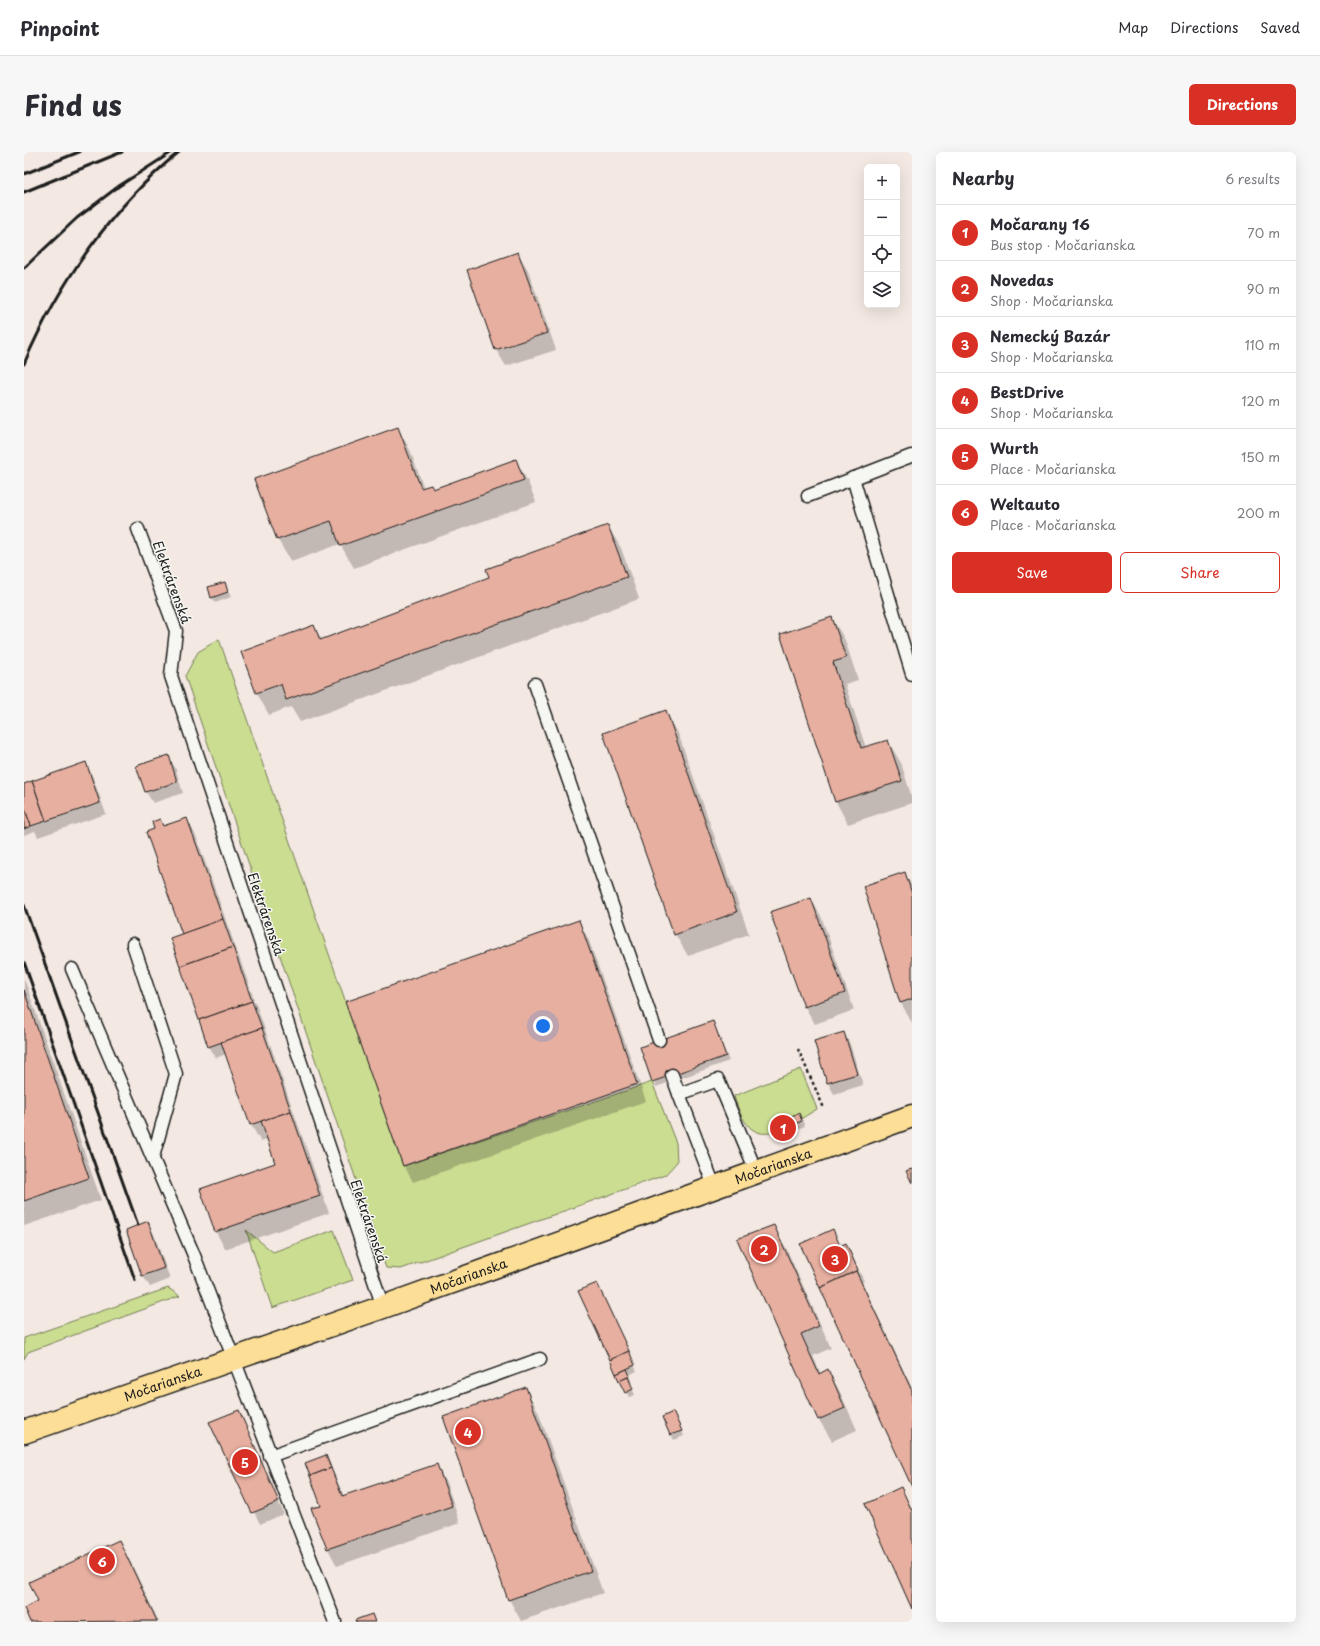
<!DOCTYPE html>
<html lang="en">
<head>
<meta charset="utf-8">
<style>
	body { margin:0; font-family:"Playpen Sans",sans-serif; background:#f7f7f7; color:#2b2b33 }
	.controls { position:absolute; right:12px; top:12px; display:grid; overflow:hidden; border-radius:6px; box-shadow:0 4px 16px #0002 }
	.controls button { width:36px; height:36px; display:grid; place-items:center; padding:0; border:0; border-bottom:1px solid #e1e1e2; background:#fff; color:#2b2b33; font:20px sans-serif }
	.you { position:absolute; left:519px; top:874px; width:14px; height:14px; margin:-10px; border:3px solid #fff; border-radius:50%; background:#1a73e8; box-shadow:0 0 0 6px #1a73e833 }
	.badge { display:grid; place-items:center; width:26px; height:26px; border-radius:50%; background:#d93025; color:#fff; font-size:13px; font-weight:700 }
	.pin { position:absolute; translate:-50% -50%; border:2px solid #fff; box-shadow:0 1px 4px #0006 }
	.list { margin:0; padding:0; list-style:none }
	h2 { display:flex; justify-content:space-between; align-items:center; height:52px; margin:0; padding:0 16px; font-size:17px }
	h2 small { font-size:13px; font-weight:400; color:#7c7c81 }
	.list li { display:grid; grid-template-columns:26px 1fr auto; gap:12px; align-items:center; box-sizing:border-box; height:56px; padding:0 16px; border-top:1px solid #e1e1e2 }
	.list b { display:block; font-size:15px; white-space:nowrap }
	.list p { margin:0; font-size:13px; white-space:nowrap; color:#7c7c81 }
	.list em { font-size:13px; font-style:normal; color:#7c7c81 }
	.actions { display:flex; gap:8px; padding:12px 16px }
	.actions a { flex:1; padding:9px 0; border:1px solid #d93025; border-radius:6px; text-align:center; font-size:14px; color:#d93025 }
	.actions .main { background:#d93025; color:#fff }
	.icon { flex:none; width:22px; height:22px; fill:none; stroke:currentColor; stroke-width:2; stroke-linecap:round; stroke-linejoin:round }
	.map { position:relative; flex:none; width:888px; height:1470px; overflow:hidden; border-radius:6px }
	header { display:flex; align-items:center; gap:24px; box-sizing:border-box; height:56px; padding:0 20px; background:#fff; border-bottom:1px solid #e1e1e2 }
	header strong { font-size:19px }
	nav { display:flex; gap:22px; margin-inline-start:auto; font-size:14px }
	.intro { display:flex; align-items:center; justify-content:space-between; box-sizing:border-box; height:96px; padding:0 24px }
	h1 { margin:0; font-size:28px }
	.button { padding:10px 18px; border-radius:6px; background:#d93025; color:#fff; font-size:14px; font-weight:700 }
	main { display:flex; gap:24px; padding:0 24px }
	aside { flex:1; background:#fff; border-radius:6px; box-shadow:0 4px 16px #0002 }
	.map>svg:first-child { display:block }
</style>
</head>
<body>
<header>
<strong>Pinpoint</strong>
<nav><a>Map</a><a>Directions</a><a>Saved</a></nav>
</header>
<div class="intro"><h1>Find us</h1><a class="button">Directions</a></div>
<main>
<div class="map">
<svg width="888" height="1470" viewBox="0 0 888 1470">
	<rect width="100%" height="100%" fill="#f3e8e2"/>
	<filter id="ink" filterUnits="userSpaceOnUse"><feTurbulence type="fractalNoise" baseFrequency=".025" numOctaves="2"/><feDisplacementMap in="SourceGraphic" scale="8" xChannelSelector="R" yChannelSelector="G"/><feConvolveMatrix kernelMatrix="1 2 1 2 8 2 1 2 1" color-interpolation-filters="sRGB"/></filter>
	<g filter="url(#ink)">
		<g fill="#cbdd91" stroke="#747c56">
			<path d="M 195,487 L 379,1014 L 628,930 L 652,991 L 653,1010 L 641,1023 L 377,1117 L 362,1116 L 161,524 L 174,500 Z"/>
			<path d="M 777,917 L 793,957 C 755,980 727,1003 710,944 Z"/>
			<path d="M 222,1078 L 249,1100 L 310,1078 L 329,1128 L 248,1156 Z"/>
			<path d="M 144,1136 L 156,1144 L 4,1200 L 0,1207 L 0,1186 Z"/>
		</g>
		<g fill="#0003">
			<path d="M 494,101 L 504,118 L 532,198 L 482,214 L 472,198 Z"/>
			<path d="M 374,276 L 386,298 L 400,336 L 409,338 L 492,308 L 504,330 L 512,350 L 330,416 L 316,392 L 267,410 L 254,388 L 232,328 Z"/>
			<path d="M 584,374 L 597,396 L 615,447 L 276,570 L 267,555 L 245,563 L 233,541 L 218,501 L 290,474 L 298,488 L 466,426 Z"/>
			<path d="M 200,431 L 207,445 L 191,451 L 188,445 Z"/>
			<path d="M 808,466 L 821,488 L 834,528 L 821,532 L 842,596 L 864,589 L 877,611 L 888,646 L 888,651 L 824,672 L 812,650 L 757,482 Z"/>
			<path d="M 642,559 L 654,581 L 725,782 L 664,804 L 651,782 Z"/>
			<path d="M 144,604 L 151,615 L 159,641 L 129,651 L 122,640 L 114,614 Z"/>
			<path d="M 62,611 L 68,623 L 82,662 L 14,685 L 11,679 L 0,683 L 0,633 Z"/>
			<path d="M 163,667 L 172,684 L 230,847 L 177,866 L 177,868 L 231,849 L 305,1061 L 201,1097 L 192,1080 L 177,1038 L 252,1012 L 244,987 L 237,990 L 227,973 L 202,902 L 192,906 L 185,894 L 147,786 L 159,782 L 123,681 L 131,678 L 129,671 L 136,668 L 139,675 Z"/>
			<path d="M 881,721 L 888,734 L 888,871 L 877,851 L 840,734 Z"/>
			<path d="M 787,747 L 797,764 L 830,858 L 791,872 L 781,855 L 747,761 Z"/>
			<path d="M 554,769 L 564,786 L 622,949 L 389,1030 L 380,1014 Z"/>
			<path d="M 0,826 L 77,1048 L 0,1074 Z"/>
			<path d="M 689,870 L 705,909 L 632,935 L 617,896 Z"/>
			<path d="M 820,881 L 826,892 L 839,933 L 810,942 L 804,931 L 791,890 Z"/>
			<path d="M 775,962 L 781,974 L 765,980 L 762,975 Z"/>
			<path d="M 123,1071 L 130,1082 L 146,1127 L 126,1135 L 119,1124 L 103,1078 Z"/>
			<path d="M 750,1074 L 762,1096 L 807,1196 L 789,1204 L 797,1222 L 804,1218 L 816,1240 L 833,1278 L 808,1289 L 795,1268 L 714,1088 Z"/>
			<path d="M 808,1079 L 817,1095 L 822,1092 L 828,1104 L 840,1129 L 838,1130 L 888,1236 L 888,1333 L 777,1093 Z"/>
			<path d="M 572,1132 L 613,1219 L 605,1223 L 608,1230 L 606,1231 L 611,1243 L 605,1245 L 586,1208 Z"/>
			<path d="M 502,1237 L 514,1259 L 579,1441 L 497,1469 L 485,1447 Z"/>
			<path d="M 214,1259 L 260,1362 L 236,1372 L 186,1271 Z"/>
			<path d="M 639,1266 L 652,1266 L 660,1284 L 650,1288 Z"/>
			<path d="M 302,1304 L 320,1344 L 412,1313 L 422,1330 L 436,1371 L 313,1414 L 304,1397 L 288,1357 L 298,1354 Z"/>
			<path d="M 877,1337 L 888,1356 L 888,1454 Z"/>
			<path d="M 95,1390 L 107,1411 L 135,1470 L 7,1470 L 1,1456 L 16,1449 Z"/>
		</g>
		<g fill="#e7afa0" stroke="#1c1c1c">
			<path d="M 494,100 L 523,181 L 471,198 L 443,118 Z"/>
			<path d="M 374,275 L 397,336 L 407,333 L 409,337 L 492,307 L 500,328 L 316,394 L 307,369 L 253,388 L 230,327 Z"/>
			<path d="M 584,373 L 603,425 L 262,548 L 257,532 L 232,541 L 217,500 L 290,473 L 296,488 L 465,425 L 462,417 Z"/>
			<path d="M 201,430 L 204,440 L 187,446 L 184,435 Z"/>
			<path d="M 808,465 L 822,506 L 809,510 L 837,596 L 864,588 L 878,629 L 811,650 L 756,482 Z"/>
			<path d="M 642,558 L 713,760 L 650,783 L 579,581 Z"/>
			<path d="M 145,603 L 153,630 L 121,640 L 112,614 Z"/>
			<path d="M 62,610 L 76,651 L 22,669 L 8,629 Z"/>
			<path d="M 8,629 L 22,669 L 7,674 L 0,655 L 0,632 Z"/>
			<path d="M 0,655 L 7,674 L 0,677 Z"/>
			<path d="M 163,666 L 199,767 L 158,782 L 122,680 L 130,677 L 128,670 L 136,667 L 139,674 Z"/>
			<path d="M 881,720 L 888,742 L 888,847 L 876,851 L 839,734 Z"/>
			<path d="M 787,746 L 821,841 L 780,855 L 746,760 Z"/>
			<path d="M 199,767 L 209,795 L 156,814 L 146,786 Z"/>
			<path d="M 555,768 L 613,932 L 379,1014 L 321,850 Z"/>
			<path d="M 209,795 L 228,849 L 175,868 L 156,814 Z"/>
			<path d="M 0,838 L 65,1026 L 0,1049 Z"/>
			<path d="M 228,849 L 238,876 L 184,895 L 175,868 Z"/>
			<path d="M 689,869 L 702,904 L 628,930 L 616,895 Z"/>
			<path d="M 238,876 L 267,959 L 226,973 L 197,890 Z"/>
			<path d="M 820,880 L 833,922 L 803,931 L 790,889 Z"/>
			<path d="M 267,959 L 296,1044 L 191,1080 L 176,1037 L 251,1011 L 237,969 Z"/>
			<path d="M 775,961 L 778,969 L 761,976 L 757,968 Z"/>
			<path d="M 888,1017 L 888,1031 L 882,1019 Z"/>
			<path d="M 124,1069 L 140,1116 L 118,1124 L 102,1078 Z"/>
			<path d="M 750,1073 L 795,1174 L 777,1182 L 795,1222 L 804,1217 L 821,1256 L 794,1268 L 713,1087 Z"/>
			<path d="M 809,1077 L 816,1094 L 822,1091 L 834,1118 L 796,1136 L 776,1092 Z"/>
			<path d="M 832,1119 L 888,1239 L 888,1335 L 796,1136 Z"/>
			<path d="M 573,1131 L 605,1199 L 586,1208 L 554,1139 Z"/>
			<path d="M 605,1199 L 611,1213 L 592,1222 L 586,1208 Z"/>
			<path d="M 603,1217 L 606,1224 L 595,1229 L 592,1222 Z"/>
			<path d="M 604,1225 L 609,1237 L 601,1241 L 595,1229 Z"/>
			<path d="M 502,1235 L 567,1419 L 484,1448 L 419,1265 Z"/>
			<path d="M 215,1258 L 255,1350 L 228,1361 L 185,1270 Z"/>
			<path d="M 649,1260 L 658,1279 L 646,1283 L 638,1265 Z"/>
			<path d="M 302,1303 L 307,1316 L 286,1324 L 281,1311 Z"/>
			<path d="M 413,1312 L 428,1354 L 303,1397 L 287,1356 L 297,1354 L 286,1324 L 307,1316 L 318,1344 Z"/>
			<path d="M 877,1335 L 888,1359 L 888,1457 L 841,1352 Z"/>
			<path d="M 95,1388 L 133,1469 L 6,1470 L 0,1456 L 14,1449 L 5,1430 Z"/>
			<path d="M 348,1462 L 351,1470 L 332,1470 L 331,1468 Z"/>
		</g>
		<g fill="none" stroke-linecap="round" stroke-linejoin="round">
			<g stroke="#1c1c1c" stroke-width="15">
				<g id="service">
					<path d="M 829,326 L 888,522"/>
					<path d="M 784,344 L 887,304"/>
					<path d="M 114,377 L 152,479 L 147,524 L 359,1155"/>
					<path d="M 511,532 L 635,888"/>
					<path d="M 109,792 L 152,922 L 129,1005"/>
					<path d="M 48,817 L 169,1101 L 311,1470"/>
					<path d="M 648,923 L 655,942"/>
					<path d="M 690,1034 L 655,942 L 694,928 L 732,1019"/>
					<path d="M 246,1304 L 516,1207"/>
				</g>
			</g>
			<g stroke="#1c1c1c" stroke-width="25">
				<g id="primary">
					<path id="s1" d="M 0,1280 L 359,1155 L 888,964"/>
				</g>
			</g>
			<path stroke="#1c1c1c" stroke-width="2.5" stroke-dasharray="3 3" stroke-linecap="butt" d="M 774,897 L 800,956"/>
			<use href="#service" stroke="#f6f6f2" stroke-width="12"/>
			<use href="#primary" stroke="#fcde96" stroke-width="22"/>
			<g stroke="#1c1c1c" stroke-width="3">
				<path d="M 0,22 L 55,0"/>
				<path d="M 0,40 L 98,0"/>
				<path d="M 0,116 L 53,66 L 95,34 L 148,0"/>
				<path d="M 0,212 C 34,132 88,55 155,0"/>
				<path d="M 0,753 L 114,1073"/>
				<path d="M 0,810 L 111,1128"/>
			</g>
		</g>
	</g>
	<g text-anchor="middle" stroke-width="3" stroke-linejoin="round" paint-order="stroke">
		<g font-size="13" fill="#1c1c1c" stroke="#f6f6f2">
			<text transform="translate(148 430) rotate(70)" y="5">Elektrárenská</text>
			<text transform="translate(242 762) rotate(71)" y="5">Elektrárenská</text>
			<text dy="5" stroke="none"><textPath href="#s1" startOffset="795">Močarianska</textPath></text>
			<text transform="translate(345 1069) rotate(71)" y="5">Elektrárenská</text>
			<text dy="5" stroke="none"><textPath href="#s1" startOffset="471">Močarianska</textPath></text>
			<text dy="5" stroke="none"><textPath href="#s1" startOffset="147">Močarianska</textPath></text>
		</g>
	</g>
</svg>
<div class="controls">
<button>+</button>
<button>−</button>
<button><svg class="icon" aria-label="locate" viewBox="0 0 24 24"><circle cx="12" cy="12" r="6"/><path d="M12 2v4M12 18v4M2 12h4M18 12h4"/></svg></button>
<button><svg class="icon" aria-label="layers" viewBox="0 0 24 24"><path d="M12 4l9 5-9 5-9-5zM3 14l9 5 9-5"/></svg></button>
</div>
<div class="you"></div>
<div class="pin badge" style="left:759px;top:976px">1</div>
<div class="pin badge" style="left:740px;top:1097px">2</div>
<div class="pin badge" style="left:811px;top:1107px">3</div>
<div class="pin badge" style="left:444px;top:1280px">4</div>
<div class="pin badge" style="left:221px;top:1310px">5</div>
<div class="pin badge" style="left:78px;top:1409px">6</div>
</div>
<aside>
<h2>Nearby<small>6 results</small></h2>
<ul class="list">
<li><span class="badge">1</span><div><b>Močarany 16</b><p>Bus stop · Močarianska</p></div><em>70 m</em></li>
<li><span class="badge">2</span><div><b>Novedas</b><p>Shop · Močarianska</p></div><em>90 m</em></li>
<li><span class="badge">3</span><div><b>Nemecký Bazár</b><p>Shop · Močarianska</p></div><em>110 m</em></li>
<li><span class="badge">4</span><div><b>BestDrive</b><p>Shop · Močarianska</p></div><em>120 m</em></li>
<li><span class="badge">5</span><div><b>Wurth</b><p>Place · Močarianska</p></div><em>150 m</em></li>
<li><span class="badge">6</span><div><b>Weltauto</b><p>Place · Močarianska</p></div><em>200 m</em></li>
</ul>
<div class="actions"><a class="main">Save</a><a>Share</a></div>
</aside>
</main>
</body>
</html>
